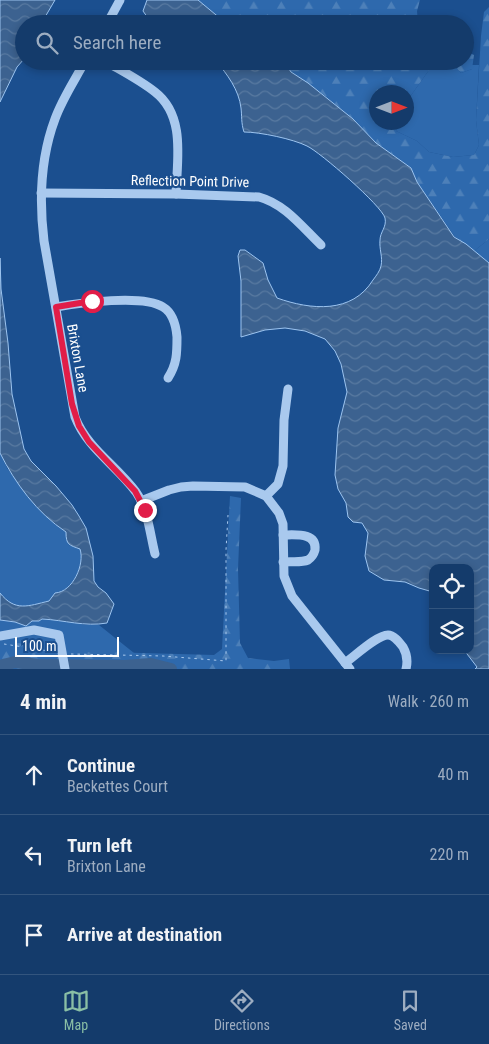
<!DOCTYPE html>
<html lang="en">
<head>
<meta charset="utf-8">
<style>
	body { margin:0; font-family:"Roboto Condensed",sans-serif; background:#1d4271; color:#f1f3f6 }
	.controls { position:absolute; right:15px; bottom:15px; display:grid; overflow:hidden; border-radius:10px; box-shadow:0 2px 8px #0003 }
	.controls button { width:45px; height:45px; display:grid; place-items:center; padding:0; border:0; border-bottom:1px solid #33557e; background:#143b6b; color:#f1f3f6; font:25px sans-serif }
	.compass { position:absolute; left:369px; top:85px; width:45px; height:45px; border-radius:50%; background:#143b6b; box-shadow:0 2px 8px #0003; rotate:90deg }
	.scale { position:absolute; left:15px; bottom:12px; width:104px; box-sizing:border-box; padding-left:5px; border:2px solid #fff; border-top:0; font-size:14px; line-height:18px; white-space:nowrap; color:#fff; -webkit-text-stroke:4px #1b4f8f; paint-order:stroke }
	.stop { position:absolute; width:15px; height:15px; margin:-11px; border:4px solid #e11d48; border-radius:50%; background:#fff }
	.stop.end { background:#e11d48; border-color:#fff; box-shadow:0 1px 5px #0008 }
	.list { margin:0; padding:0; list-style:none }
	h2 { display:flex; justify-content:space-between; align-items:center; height:65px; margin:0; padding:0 20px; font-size:21px }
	h2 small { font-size:16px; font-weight:400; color:#9dadc1 }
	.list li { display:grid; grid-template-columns:32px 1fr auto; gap:15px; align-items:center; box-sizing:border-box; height:80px; padding:0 20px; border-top:1px solid #33557e }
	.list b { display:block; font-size:19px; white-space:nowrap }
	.list p { margin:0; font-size:16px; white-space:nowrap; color:#9dadc1 }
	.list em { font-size:16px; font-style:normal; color:#9dadc1 }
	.icon { flex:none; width:28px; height:28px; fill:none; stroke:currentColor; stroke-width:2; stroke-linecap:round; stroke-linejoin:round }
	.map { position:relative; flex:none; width:489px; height:669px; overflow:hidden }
	.search { position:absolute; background:#143b6b; box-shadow:0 2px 8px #0003; left:15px; right:15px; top:15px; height:55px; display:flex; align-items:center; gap:12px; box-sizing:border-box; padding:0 18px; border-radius:28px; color:#9dadc1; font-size:19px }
	.sheet { height:305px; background:#143b6b }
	nav { display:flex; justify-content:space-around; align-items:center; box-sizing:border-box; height:70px; border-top:1px solid #33557e; background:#143b6b; font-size:14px; color:#9dadc1 }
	nav a { display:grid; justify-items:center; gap:2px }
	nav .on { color:#8abfa5 }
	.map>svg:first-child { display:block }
</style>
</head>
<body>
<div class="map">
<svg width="489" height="669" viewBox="0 0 489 669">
	<defs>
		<pattern id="forest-firs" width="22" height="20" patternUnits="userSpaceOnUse" patternTransform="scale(1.25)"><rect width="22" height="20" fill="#2e69ad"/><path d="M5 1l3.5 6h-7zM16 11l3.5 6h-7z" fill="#4d80b9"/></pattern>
		<pattern id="water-waves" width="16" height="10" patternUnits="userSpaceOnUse" patternTransform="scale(1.25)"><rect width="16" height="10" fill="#3c6290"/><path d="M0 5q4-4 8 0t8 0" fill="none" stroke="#597aa1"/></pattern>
	</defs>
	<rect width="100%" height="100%" fill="#1b4f8f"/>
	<g fill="#2e69ad">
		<path d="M 450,61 L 461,73 L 472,69 L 472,65 L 479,65 L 476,120 L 479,145 L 474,155 L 453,157 L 429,152 L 417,141 L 396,131 L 398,123 L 406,122 L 407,101 L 434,63 Z"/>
		<path d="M 489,239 L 489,263 L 474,251 Z"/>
		<path d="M 0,453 L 7,468 L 30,499 L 50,520 L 66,532 L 69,545 L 80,549 C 84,561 77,579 68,587 C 61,593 53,593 49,601 C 28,606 15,613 0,593 Z"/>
		<path d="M 42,619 L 70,621 L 84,625 L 99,625 L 154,669 L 0,669 L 0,620 L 15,622 L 26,626 L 32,621 Z"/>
	</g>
	<g fill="url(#forest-firs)">
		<path d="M 198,0 L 420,0 L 417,11 L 418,24 L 227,24 Z"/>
		<path d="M 489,7 L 489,239 L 474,251 L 455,237 L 417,182 L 411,168 L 376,143 L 353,119 L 324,95 L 291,72 L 287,66 L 277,61 L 449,61 L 434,63 L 407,101 L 406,92 L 376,92 L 376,122 L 398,123 L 396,131 L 417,141 L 429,152 L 453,157 L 474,155 L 479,145 L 476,120 L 481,36 L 484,12 Z"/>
		<path d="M 465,51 L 474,55 L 472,69 L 461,73 L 450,61 L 465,61 Z"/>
		<path d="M 230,496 L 241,498 L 238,569 L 240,643 L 248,658 L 274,661 L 289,659 L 290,669 L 0,669 L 0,640 L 71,652 L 105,652 L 214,655 L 222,649 Z"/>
	</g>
	<g fill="url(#water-waves)" stroke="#9cc4f0">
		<path d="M 0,0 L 55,0 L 41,24 L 24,24 L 24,59 L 17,67 L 0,102 Z"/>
		<path d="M 147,0 L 198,0 L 227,24 L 156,24 L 150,21 L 143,11 Z"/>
		<path d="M 216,61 L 277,61 L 287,66 L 291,72 L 308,83 L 353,119 L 376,143 L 411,168 L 417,182 L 454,237 L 466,244 L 489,263 L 489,669 L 475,669 L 477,667 L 464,650 L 470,650 L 470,568 L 433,568 L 433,592 L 419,588 L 405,582 L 384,580 L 369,571 L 365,556 L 368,533 L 362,523 L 353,522 L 348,517 L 346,503 L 338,489 L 335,475 L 338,428 L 347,392 L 341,364 L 335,351 L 325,339 L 305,331 L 285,328 L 265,330 L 241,337 L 241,281 L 238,256 L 240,250 L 245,250 L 263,263 L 268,280 L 277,298 C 311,310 352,314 373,280 C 376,276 380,271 381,266 C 383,257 379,249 380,240 C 380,232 387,227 385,218 C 382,206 320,152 307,146 C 293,139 260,132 244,132 C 241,123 242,116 241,108 C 239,90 227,74 216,61 Z"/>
		<path d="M 0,258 L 1,289 L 8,343 L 12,394 L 24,449 L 31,461 L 56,486 L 72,505 L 79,516 L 86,528 L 93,556 L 94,581 L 98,587 L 106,593 L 114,604 L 107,623 C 85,627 64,620 42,619 L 39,621 L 32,621 L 26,626 L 15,622 L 0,620 L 0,593 C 15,612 28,606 49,601 L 55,593 C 73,592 85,564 80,549 C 69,545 66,545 66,532 C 37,513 15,483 0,453 Z"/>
	</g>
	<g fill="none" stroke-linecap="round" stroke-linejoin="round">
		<path stroke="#3c6290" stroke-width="12" d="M 0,666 L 15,662 L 38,665 L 125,666 L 151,664 L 171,669"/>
		<g stroke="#a9c9ee" stroke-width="1" stroke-dasharray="2.5 4" stroke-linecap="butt">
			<path d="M 4,644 L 55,652"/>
			<path d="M 71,654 L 163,656 L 226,661 L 226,550 L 228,515"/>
		</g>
		<g stroke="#a9c9ee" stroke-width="9">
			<path d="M 107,24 L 120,0"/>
			<path d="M 85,61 C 75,80 62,99 55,119 C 40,159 39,200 44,241 L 75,417 C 87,448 116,465 136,492 C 148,509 150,534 155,554"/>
			<path d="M 105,61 C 122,71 140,80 155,92 C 186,116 177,160 176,194"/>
			<path d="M 41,193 L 176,194 L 259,197 C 285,204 302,227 321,245"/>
			<path d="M 56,307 C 80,303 143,294 163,307 C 173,313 176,325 177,337 C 177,353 177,364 168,378"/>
			<path d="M 266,496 L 278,484 L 283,466 L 284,420 L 288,389"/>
			<path d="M 141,501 L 169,490 L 181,487 L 193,486 L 245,487 L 266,496 L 279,513 L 283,524 L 284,576 L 292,596 L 350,669"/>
			<path d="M 283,562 C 291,561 301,563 308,560 C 311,558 314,554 315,550 C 317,532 295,535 283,535"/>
			<path d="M 0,636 L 34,630 L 59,635 L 65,669"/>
			<path d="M 345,663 C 355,656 377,635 388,635 C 394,635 399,642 403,647 C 407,654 408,661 406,669"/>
		</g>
	</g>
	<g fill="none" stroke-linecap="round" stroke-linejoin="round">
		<path stroke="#e11d48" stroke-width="6" d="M 92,301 L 56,307 L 72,404 L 79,426 L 89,442 L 135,491 L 145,510"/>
	</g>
	<g text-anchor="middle" stroke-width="4.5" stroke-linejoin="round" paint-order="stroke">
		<g font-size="14" fill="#fff" stroke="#1b4f8f">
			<text transform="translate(190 181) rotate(1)" y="5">Reflection Point Drive</text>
			<text transform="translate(78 358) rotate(80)" y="5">Brixton Lane</text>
		</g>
	</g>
</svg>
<div class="controls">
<button><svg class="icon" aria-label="locate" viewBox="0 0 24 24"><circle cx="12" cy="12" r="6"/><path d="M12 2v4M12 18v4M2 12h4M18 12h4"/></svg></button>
<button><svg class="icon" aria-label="layers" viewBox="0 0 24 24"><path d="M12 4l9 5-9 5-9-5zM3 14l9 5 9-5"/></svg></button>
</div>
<svg class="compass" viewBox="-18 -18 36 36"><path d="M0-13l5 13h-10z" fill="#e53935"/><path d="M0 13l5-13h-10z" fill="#9dadc1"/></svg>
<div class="scale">100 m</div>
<div class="stop" style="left:92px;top:301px"></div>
<div class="stop end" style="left:145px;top:510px"></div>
<div class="search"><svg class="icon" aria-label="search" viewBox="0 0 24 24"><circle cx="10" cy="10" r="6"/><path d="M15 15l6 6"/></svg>Search here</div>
</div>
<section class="sheet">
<h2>4 min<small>Walk · 260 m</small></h2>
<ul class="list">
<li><svg class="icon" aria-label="ahead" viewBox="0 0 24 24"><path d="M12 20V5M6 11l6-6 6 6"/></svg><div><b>Continue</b><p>Beckettes Court</p></div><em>40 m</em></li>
<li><svg class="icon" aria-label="left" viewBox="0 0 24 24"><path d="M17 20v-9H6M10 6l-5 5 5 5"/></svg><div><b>Turn left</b><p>Brixton Lane</p></div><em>220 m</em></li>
<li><svg class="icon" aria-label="arrive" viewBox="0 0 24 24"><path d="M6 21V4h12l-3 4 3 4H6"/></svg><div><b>Arrive at destination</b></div></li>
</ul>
</section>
<nav>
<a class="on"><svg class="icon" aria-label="map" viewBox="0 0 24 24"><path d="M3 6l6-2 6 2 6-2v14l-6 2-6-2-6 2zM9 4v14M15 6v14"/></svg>Map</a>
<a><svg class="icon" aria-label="directions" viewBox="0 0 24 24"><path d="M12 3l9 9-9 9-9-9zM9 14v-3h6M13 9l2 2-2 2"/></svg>Directions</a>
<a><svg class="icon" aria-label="saved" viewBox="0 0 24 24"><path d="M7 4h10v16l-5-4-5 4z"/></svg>Saved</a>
</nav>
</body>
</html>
